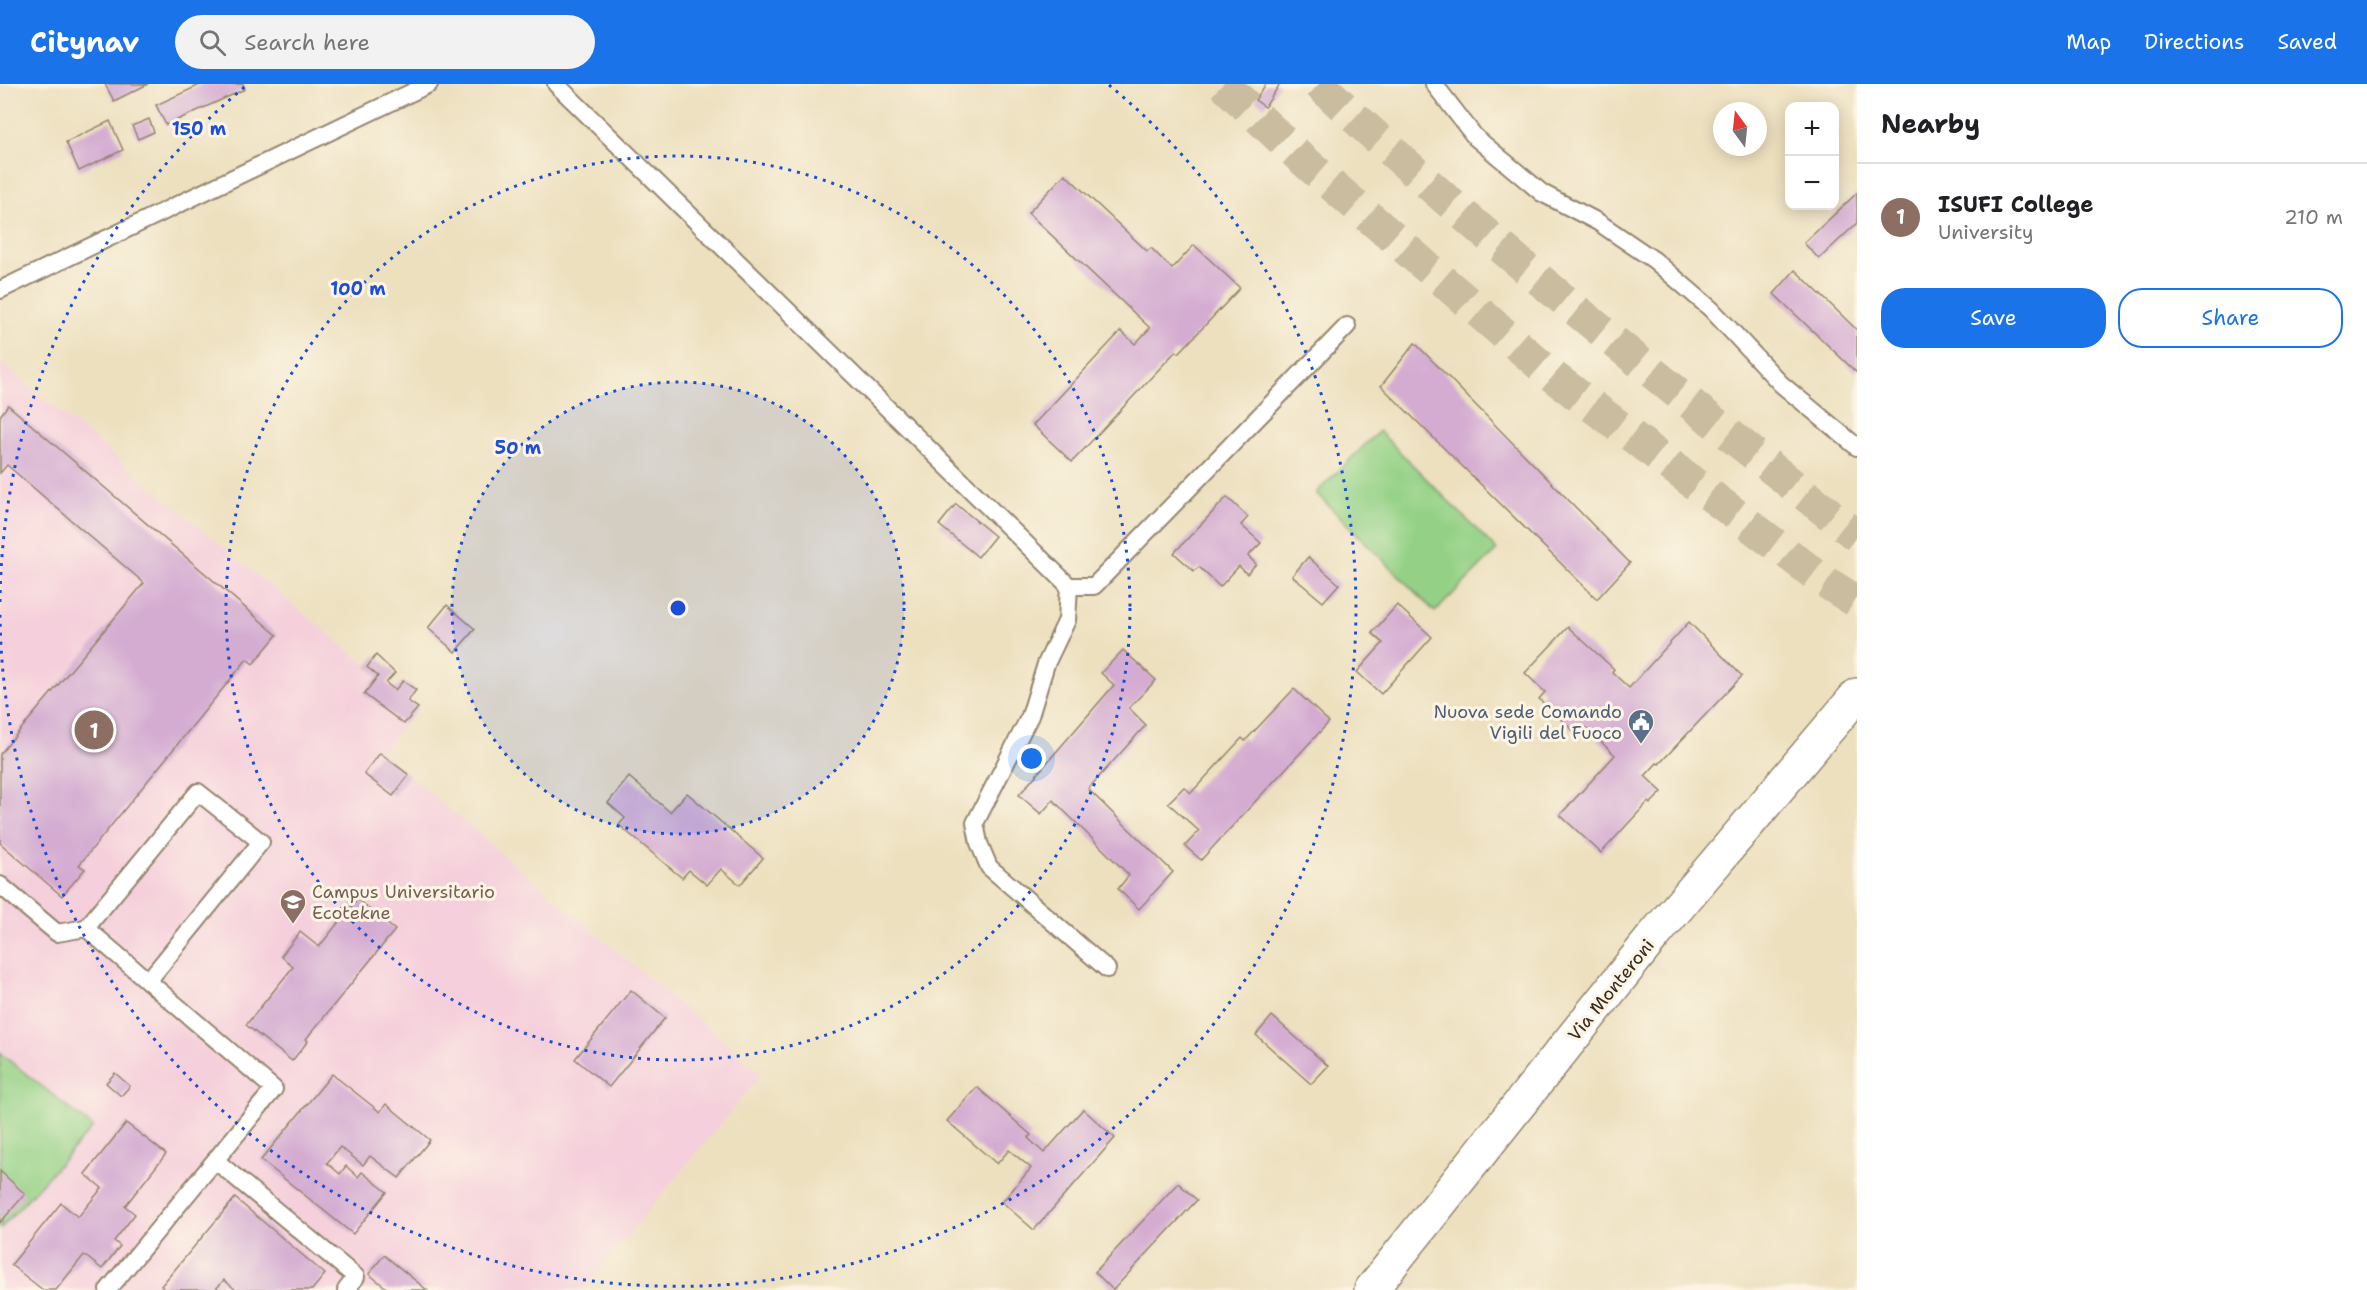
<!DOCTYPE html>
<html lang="en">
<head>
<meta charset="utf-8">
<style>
	body { margin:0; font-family:"Shantell Sans",sans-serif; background:#f2f2f2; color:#202124 }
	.controls { position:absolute; right:18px; top:18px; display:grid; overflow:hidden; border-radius:12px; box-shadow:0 3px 15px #0003 }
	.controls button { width:54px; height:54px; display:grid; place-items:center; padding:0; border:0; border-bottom:2px solid #e0e0e0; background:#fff; color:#202124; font:30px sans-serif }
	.compass { position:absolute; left:1713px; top:18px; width:54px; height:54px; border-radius:50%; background:#fff; box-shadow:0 3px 15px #0003; rotate:345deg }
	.you { position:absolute; left:1032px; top:675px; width:21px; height:21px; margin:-15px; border:4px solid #fff; border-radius:50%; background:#1a73e8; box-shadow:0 0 0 9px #1a73e833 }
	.badge { display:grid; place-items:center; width:39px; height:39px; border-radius:50%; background:#1a73e8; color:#fff; font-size:20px; font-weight:700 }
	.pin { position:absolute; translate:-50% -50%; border:3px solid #fff; box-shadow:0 2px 6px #0006 }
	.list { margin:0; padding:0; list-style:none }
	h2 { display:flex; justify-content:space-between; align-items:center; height:78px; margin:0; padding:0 24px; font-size:26px }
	h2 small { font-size:20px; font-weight:400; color:#757577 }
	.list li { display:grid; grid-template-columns:39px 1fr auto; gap:18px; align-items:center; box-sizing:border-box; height:108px; padding:0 24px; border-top:2px solid #e0e0e0 }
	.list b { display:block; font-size:22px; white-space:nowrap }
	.list p { margin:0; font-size:20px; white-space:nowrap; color:#757577 }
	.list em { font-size:20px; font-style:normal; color:#757577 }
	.actions { display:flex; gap:12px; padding:18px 24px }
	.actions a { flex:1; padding:14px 0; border:2px solid #1a73e8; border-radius:24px; text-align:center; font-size:21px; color:#1a73e8 }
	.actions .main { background:#1a73e8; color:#fff }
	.icon { flex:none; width:33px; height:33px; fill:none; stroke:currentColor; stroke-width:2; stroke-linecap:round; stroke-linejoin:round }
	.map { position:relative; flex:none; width:1857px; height:1206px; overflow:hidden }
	header { display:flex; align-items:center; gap:36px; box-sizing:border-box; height:84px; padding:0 30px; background:#1a73e8; color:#fff }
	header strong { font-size:28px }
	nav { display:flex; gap:33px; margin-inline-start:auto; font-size:21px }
	.search { width:420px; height:54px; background:#f2f2f2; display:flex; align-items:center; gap:15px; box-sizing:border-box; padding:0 21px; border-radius:33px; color:#757577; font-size:22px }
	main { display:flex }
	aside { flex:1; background:#fff }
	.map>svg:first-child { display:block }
</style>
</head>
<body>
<header>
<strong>Citynav</strong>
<div class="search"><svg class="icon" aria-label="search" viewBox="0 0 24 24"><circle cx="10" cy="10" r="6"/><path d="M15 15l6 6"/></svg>Search here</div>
<nav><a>Map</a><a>Directions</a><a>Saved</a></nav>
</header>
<main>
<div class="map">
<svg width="1857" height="1206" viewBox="0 0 1857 1206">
	<rect width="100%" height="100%" fill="#fcf5e5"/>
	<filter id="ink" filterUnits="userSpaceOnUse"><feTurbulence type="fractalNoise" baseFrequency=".0167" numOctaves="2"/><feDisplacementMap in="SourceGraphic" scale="12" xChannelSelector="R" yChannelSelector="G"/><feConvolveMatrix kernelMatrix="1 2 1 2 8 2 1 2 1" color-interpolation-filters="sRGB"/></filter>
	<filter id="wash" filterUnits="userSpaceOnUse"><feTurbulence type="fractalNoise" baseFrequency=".008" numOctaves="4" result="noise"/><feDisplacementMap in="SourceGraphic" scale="24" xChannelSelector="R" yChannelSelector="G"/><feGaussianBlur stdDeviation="1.35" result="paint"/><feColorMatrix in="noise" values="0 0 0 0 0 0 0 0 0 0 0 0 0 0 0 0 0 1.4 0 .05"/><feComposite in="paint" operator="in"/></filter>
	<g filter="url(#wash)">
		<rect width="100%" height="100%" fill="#ede0bf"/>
		<path fill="#f5cfdb" d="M 0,278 L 418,624 L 380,669 L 409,691 L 762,990 L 582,1206 L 0,1206 Z"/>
		<g fill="#94d186" stroke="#687e52" stroke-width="1.5">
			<path d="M 1379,347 L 1497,466 L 1435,528 L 1316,409 Z"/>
			<path d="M 0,969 L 93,1043 L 0,1145 Z"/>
		</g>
		<g id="blocks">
			<g fill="#d4acd2">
				<path d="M 105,0 L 148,0 L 114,17 Z"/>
				<path d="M 202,0 L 243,0 L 245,5 L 166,41 L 156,21 Z"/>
				<path d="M 1266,0 L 1280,0 L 1265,23 L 1255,16 Z"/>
				<path d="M 149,35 L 154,48 L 138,55 L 132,42 Z"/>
				<path d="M 110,37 L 123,66 L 79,87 L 66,58 Z"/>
				<path d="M 1065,90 L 1147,167 L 1151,164 L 1172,185 L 1194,161 L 1240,204 L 1179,269 L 1176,267 L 1072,378 L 1033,341 L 1121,247 L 1135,260 L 1150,244 L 1028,129 Z"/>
				<path d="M 1857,109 L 1857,139 L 1819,175 L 1804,159 Z"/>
				<path d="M 1795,186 L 1857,246 L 1857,289 L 1774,210 Z"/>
				<path d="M 1415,259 L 1630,479 L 1597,515 L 1381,302 Z"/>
				<path d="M 8,321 L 277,551 L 253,580 L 247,575 L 79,781 L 85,785 L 62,812 L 0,759 L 0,670 L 144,499 L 7,381 L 0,389 L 0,332 Z"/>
				<path d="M 1227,413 L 1248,433 L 1241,441 L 1261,459 L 1248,472 L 1256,480 L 1247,490 L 1239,482 L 1220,503 L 1199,483 L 1194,487 L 1174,469 Z"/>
				<path d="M 956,420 L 995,452 L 978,473 L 939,441 Z"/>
				<path d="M 1308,473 L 1339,500 L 1323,518 L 1292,492 Z"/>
				<path d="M 447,521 L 475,545 L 455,568 L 428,544 Z"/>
				<path d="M 1397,521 L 1432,553 L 1381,610 L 1357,588 L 1383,559 L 1372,549 Z"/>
				<path d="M 1689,538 L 1742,592 L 1659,680 L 1657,679 L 1645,692 L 1662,708 L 1650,720 L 1648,718 L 1601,769 L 1560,731 L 1615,671 L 1584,642 L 1577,650 L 1539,615 L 1545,608 L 1525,589 L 1568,543 L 1614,585 L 1612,588 L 1629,604 Z"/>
				<path d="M 1123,566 L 1156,596 L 1129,624 L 1146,641 L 1088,705 L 1173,788 L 1139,825 L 1118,805 L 1129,791 L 1053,716 L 1041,730 L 1019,711 L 1114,601 L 1101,589 Z"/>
				<path d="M 376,571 L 395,589 L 386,599 L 395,606 L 403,597 L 416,606 L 408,617 L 418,624 L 404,640 L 364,610 L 378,592 L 367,583 Z"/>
				<path d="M 1294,605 L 1329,638 L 1201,776 L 1185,762 L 1199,747 L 1168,719 L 1184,703 L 1191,709 L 1242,654 L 1245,657 Z"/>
				<path d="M 380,669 L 409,691 L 393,712 L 364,690 Z"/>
				<path d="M 629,693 L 670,728 L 687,709 L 763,774 L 740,801 L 721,785 L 707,801 L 689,786 L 682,794 L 619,741 L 625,734 L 608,719 Z"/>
				<path d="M 357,815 L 395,846 L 306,955 L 308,957 L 292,977 L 246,941 L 293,883 L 281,872 L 300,848 L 319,863 Z"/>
				<path d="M 631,906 L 665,934 L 609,1003 L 575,975 Z"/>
				<path d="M 1272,932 L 1328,982 L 1311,1000 L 1256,951 Z"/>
				<path d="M 115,989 L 130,1002 L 121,1012 L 106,999 Z"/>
				<path d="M 332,990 L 380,1028 L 386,1020 L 430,1056 L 399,1094 L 370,1072 L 363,1081 L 340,1063 L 327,1079 L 340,1090 L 346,1082 L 358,1093 L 362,1088 L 387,1108 L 353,1150 L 261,1076 Z"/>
				<path d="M 977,1003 L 1031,1051 L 1028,1054 L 1044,1069 L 1083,1025 L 1115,1054 L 1034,1146 L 1002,1118 L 1031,1084 L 1009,1066 L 997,1080 L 947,1037 Z"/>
				<path d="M 126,1039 L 166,1070 L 125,1122 L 135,1130 L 114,1157 L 120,1162 L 102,1185 L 84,1171 L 56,1206 L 43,1206 L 11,1181 L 61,1119 L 78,1133 L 102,1104 L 85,1090 Z"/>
				<path d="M 0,1087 L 25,1110 L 0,1139 Z"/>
				<path d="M 1178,1099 L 1197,1116 L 1113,1206 L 1095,1188 Z"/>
				<path d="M 235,1114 L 325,1190 L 312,1206 L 236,1206 L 224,1196 L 215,1206 L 165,1206 L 161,1202 Z"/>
				<path d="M 384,1171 L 427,1206 L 389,1206 L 369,1190 Z"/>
			</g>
		</g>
	</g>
	<g filter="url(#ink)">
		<use href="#blocks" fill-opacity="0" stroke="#94856e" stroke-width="1.5"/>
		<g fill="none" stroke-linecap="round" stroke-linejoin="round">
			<g stroke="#c9bc9f" stroke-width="33" stroke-dasharray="33 16" stroke-linecap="butt">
				<path d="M 1223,0 L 1302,75 L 1555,294 L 1821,495 L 1857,518"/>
				<path d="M 1319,0 C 1489,161 1673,306 1857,452"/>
			</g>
			<g stroke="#94856e" stroke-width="20">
				<g id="service">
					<path d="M 556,0 L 1069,502 L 1094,502 L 1347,242"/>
					<path d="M 1434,0 L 1475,53 L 1542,109 L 1598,138 L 1654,176 L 1711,225 L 1781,300 L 1857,363"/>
					<path d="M 0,206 L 429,0"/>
					<path d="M 1069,502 L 1067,536 L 1046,580 L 1030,632 L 975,739 L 979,759 L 989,783 L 1107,885"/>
					<path d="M 0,801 L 57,849 L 86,844 L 198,708 L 261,758 L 148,897"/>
					<path d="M 86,844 L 274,1005 L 108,1206"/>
					<path d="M 216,1077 L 356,1193 L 346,1206"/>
				</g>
			</g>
			<g stroke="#94856e" stroke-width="36">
				<path id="secondary" d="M 1371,1206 L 1652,854 L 1857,611"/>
			</g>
			<use href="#service" stroke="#fff" stroke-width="16"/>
			<use href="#secondary" stroke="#fff" stroke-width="33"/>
		</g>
	</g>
	<circle cx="678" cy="524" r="226" fill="#1d4ed8" fill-opacity=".12"/>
	<g fill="none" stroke="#1d4ed8" stroke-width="3" stroke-dasharray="3 6">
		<circle cx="678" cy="524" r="226"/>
		<circle cx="678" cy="524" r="452"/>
		<path d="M0 518A678 678 0 0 1 247 1M1109 1A678 678 0 1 1 0 530"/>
	</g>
	<defs>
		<g id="civic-pin" transform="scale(1.35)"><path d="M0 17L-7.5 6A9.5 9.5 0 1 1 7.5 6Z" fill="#5c6f8a" stroke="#fcf5e5"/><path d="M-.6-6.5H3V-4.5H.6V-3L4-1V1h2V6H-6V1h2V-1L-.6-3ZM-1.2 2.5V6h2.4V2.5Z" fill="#fff"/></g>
		<g id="university-pin" transform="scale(1.35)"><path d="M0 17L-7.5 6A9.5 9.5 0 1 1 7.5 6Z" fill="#8d6e63" stroke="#fcf5e5"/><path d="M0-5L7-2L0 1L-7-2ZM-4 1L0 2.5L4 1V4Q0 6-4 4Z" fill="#fff"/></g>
	</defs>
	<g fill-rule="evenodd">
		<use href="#civic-pin" x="1641" y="638"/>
		<use href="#university-pin" x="293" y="818"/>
	</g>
	<g text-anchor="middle" stroke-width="6" stroke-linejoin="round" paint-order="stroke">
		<g font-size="18" fill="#4e5e75" stroke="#fcf5e5" text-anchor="end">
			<text x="1622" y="634">Nuova sede Comando<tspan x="1622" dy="21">Vigili del Fuoco</tspan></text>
		</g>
		<g font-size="18" fill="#785e54" stroke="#fcf5e5" text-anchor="start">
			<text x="312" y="814">Campus Universitario<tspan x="312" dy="21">Ecotekne</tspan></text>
		</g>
		<g font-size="18" fill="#3b2a1e" stroke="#fcf5e5">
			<text transform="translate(1611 906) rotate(-51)" y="6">Via Monteroni</text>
		</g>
	</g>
	<circle cx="678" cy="524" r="9" fill="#1d4ed8" stroke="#fcf5e5" stroke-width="3"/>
	<g font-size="18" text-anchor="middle" font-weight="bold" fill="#1d4ed8" stroke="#fcf5e5" stroke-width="6" stroke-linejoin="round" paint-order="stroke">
		<text x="199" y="51">150 m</text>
		<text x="358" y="211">100 m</text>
		<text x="518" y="370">50 m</text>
	</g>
</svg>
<div class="controls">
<button>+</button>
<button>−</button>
</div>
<svg class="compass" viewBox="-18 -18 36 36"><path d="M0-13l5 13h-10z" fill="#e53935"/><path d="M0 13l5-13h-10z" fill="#757577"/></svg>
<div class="you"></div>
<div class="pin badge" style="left:94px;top:646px;background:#8d6e63">1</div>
</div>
<aside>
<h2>Nearby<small></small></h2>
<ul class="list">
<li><span class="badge" style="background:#8d6e63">1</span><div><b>ISUFI College</b><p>University</p></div><em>210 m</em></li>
</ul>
<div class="actions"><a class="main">Save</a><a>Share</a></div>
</aside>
</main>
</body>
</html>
